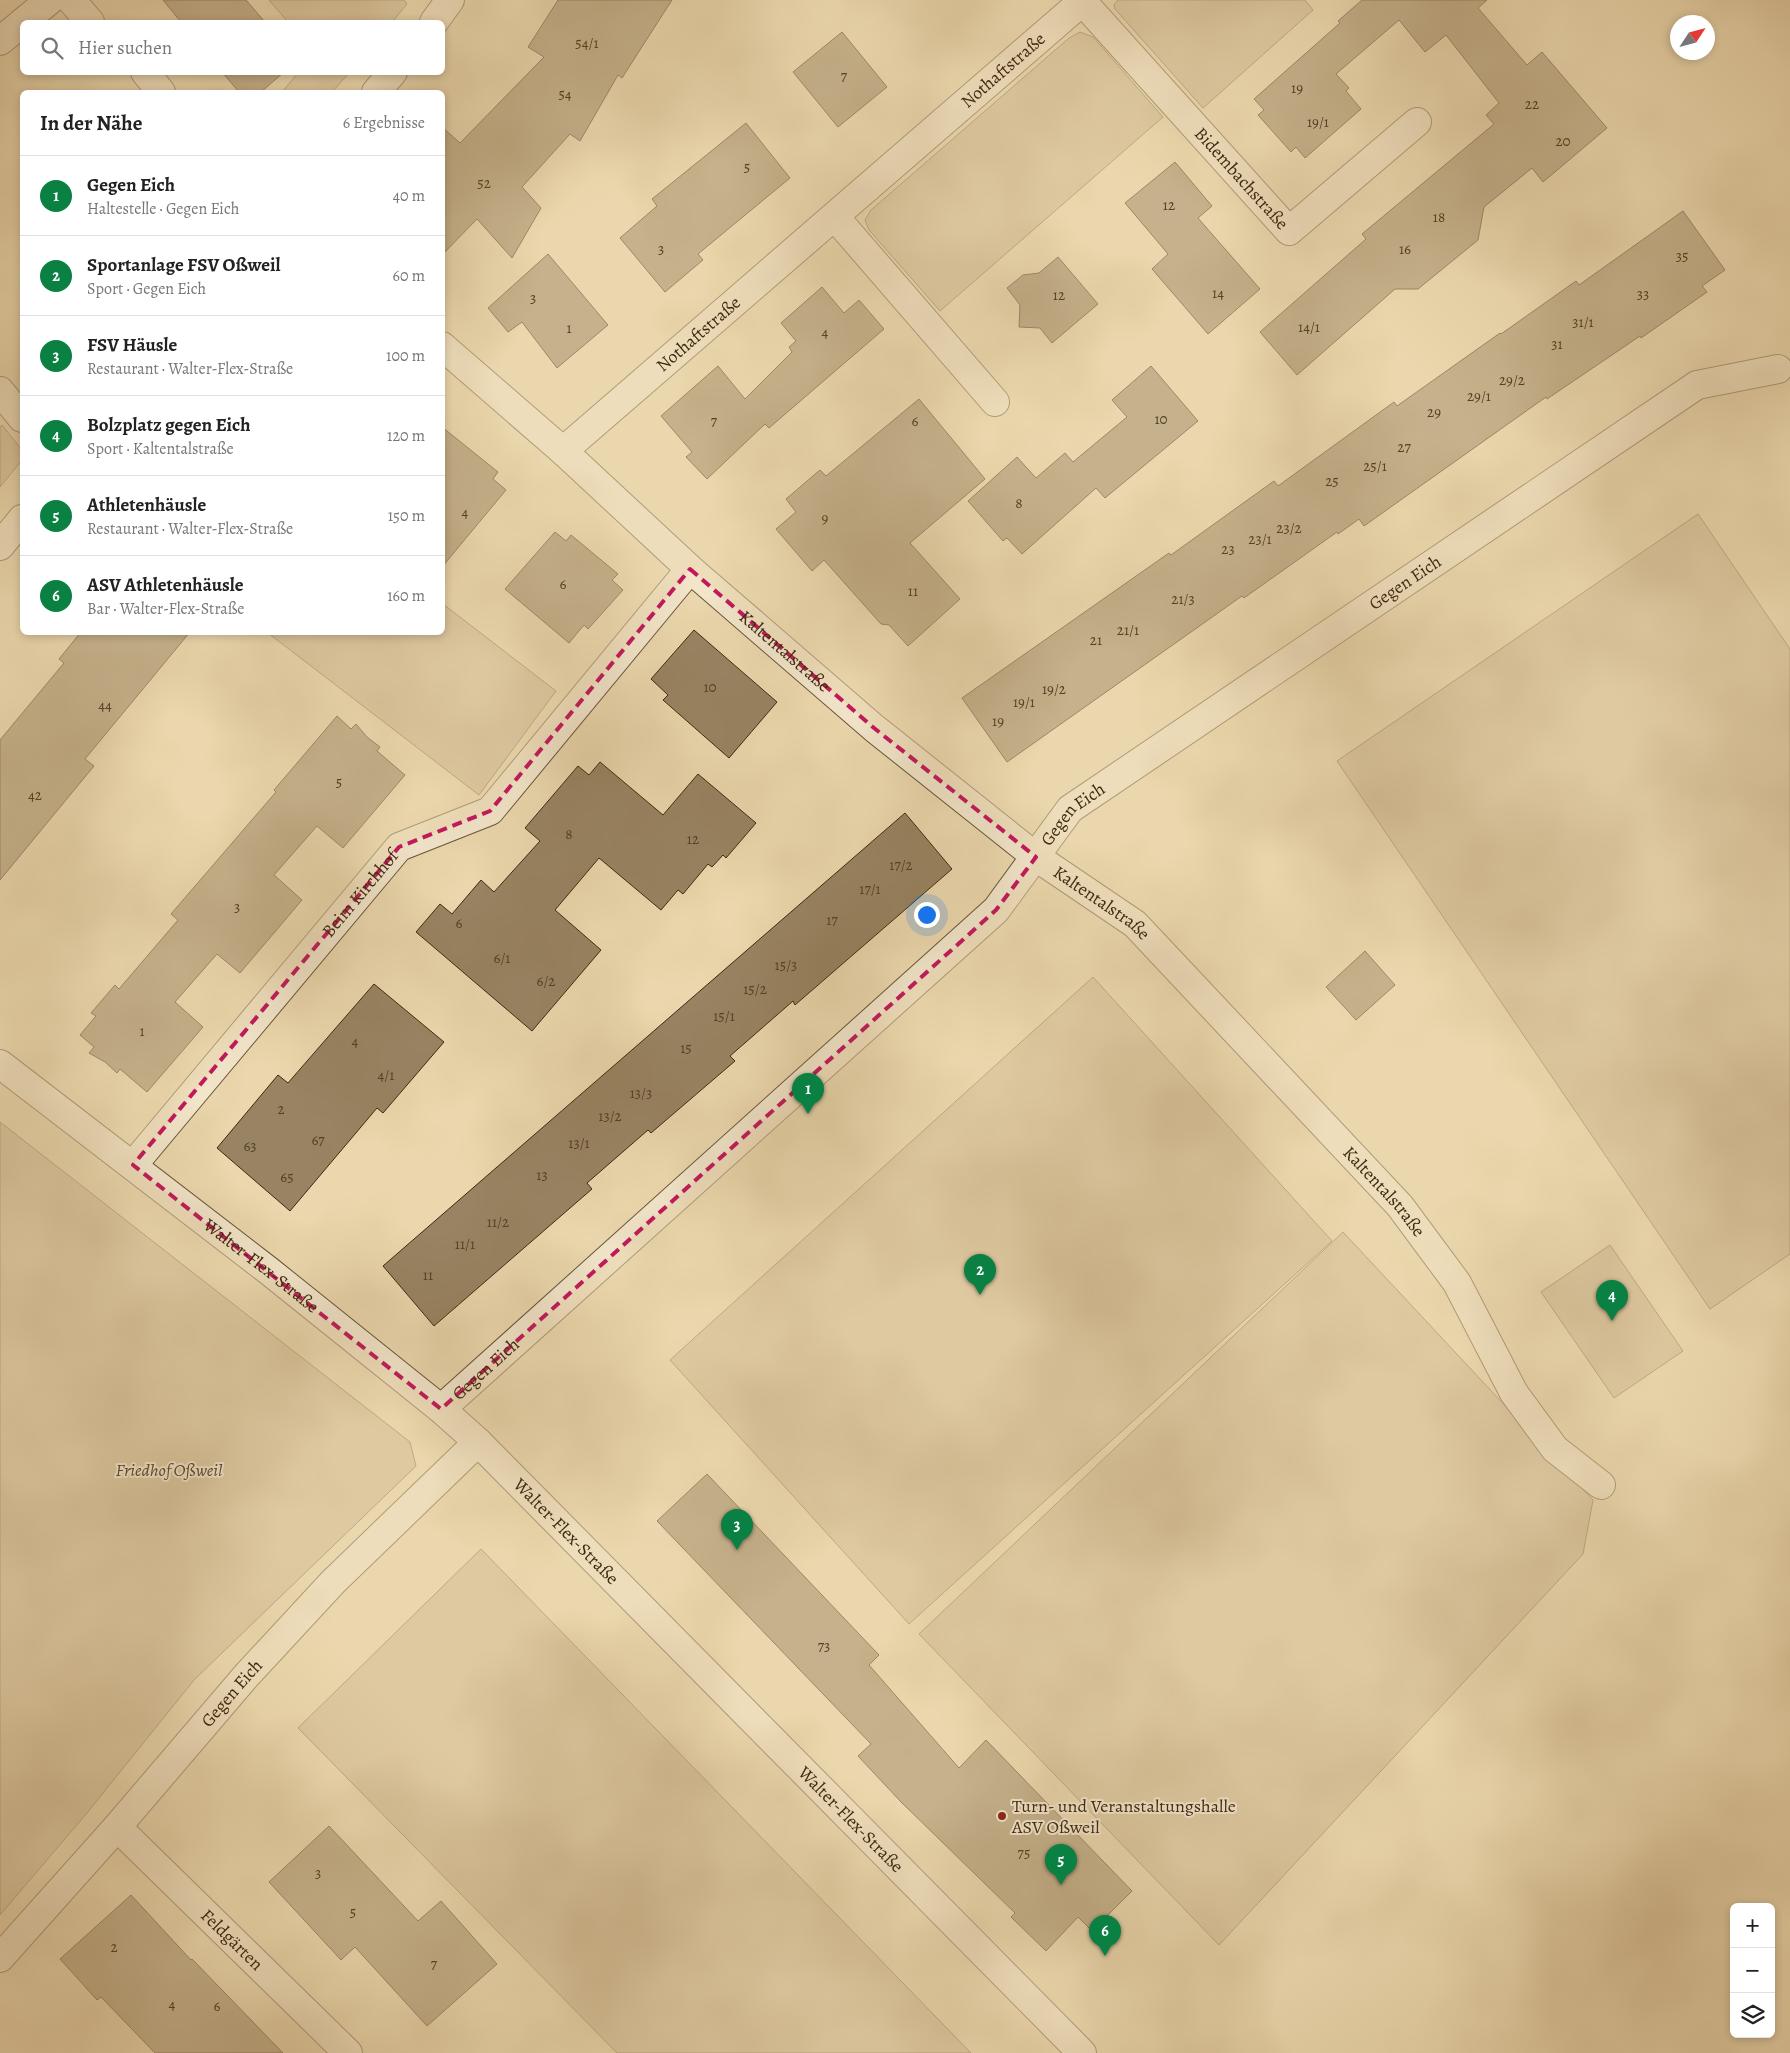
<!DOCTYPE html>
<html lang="de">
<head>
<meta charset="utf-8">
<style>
	body { margin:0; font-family:Alegreya,serif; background:#f6f6f6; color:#222 }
	.controls { position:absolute; right:15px; bottom:15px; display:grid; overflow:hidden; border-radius:8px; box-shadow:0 2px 8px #0003 }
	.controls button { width:45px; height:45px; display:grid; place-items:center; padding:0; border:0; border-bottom:1px solid #e0e0e0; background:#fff; color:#222; font:25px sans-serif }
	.compass { position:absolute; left:1670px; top:15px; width:45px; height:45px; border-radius:50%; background:#fff; box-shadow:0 2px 8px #0003; rotate:54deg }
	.you { position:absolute; left:926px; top:914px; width:18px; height:18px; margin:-12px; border:4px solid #fff; border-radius:50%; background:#1a73e8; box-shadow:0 0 0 8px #1a73e833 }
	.badge { display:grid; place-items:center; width:32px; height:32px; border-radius:50%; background:#0b8043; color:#fff; font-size:16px; font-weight:700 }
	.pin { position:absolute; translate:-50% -41px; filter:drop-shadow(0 1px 2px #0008) }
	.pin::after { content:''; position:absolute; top:26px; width:18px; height:15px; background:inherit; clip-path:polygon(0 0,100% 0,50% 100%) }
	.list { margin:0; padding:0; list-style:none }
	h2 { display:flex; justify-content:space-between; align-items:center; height:65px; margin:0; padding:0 20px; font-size:21px }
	h2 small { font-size:16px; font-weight:400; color:#767676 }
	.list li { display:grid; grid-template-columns:32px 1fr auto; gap:15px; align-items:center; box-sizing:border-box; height:80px; padding:0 20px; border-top:1px solid #e0e0e0 }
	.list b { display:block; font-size:19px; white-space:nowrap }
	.list p { margin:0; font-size:16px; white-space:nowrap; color:#767676 }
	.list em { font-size:16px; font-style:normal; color:#767676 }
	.icon { flex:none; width:28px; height:28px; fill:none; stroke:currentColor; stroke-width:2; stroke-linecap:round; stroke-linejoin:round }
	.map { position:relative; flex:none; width:1790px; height:2053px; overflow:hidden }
	.search { position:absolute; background:#fff; box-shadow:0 2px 8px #0003; left:20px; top:20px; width:425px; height:55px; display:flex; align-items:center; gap:12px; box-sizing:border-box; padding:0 18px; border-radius:8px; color:#767676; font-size:19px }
	.panel { position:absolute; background:#fff; box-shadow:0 2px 8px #0003; left:20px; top:90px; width:425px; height:545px; border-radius:8px }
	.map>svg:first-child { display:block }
</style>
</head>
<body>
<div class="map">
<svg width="1790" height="2053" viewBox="0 0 1790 2053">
	<rect width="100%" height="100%" fill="#ebd7ad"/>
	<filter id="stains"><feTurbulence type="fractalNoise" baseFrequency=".004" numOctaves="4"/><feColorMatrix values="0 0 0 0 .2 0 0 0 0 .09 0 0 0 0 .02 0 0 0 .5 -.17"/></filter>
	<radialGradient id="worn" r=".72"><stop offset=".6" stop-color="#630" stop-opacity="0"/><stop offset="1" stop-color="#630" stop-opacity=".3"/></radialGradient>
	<g fill="#ceb992" stroke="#867152">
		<path d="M 269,0 L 404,0 L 407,4 L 392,22 L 288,22 Z"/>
		<path d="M 1118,0 L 1305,0 L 1313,10 L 1203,108 L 1115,9 L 1114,5 Z"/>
		<path d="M 1080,32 L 1093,37 L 1163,117 L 940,311 L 869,230 L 865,220 L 871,210 L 1069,38 Z"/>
		<path d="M 298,73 L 298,72 L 349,73 L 332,92 L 282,92 Z"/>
		<path d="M 2,425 L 22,450 L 22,460 L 0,487 L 0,427 Z"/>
		<path d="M 1698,514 L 1790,649 L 1790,1254 L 1710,1309 L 1337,761 Z"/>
		<path d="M 443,604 L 556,691 L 479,795 L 268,633 L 442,632 Z"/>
		<path d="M 1093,977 L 1332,1241 L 909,1624 L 670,1360 Z"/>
		<path d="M 0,1122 L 410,1442 L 416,1466 L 194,1680 L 87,1813 L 0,1915 Z"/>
		<path d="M 1343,1232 L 1593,1500 L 1583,1554 L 1219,1945 L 919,1634 Z"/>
		<path d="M 1610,1245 L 1683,1351 L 1614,1398 L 1541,1292 Z"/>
		<path d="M 481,1549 L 971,2053 L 617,2053 L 298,1728 Z"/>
	</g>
	<g fill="#988362" stroke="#3e2911">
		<path d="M 163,0 L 246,0 L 265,22 L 181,22 Z"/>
		<path d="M 558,0 L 672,0 L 622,78 L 618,75 L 580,141 L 570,134 L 522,187 L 541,208 L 512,258 L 477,219 L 442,255 L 442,127 L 460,143 L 544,57 L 528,47 Z"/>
		<path d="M 1362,0 L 1487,0 L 1478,8 L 1527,65 L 1542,52 L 1607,128 L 1543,182 L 1532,168 L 1484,207 L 1478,240 L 1418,289 L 1395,289 L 1297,375 L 1260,332 L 1366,239 L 1362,234 L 1494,124 L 1486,115 L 1499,103 L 1446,35 L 1425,52 L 1399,20 L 1336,74 L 1349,88 L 1346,91 L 1361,109 L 1305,158 L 1296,147 L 1291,152 L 1258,115 L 1264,110 L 1254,99 L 1340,23 L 1338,21 Z"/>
		<path d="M 842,32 L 887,87 L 838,127 L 793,72 Z"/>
		<path d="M 222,72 L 284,72 L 261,92 L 239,92 Z"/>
		<path d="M 746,123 L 790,178 L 698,254 L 703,260 L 665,292 L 620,238 L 657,206 L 652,199 Z"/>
		<path d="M 1175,162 L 1212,206 L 1198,218 L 1260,289 L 1208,334 L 1152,269 L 1168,254 L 1125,203 Z"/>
		<path d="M 1683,211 L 1725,270 L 1702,286 L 1707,292 L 1641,338 L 1640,336 L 1547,399 L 1546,397 L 1364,526 L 1359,519 L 1338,534 L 1337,532 L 1244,598 L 1242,596 L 1007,762 L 962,698 L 1169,553 L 1171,555 L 1274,481 L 1278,486 L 1394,402 L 1397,406 L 1500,333 L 1501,334 L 1576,281 L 1579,285 Z"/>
		<path d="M 548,254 L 608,325 L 557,368 L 522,322 L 508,332 L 488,308 Z"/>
		<path d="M 1058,257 L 1098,304 L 1052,343 L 1040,328 L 1019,327 L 1020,305 L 1007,288 L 1023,275 L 1039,273 Z"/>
		<path d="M 822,287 L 844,313 L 859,300 L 884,329 L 769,428 L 765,424 L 707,479 L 686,457 L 692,452 L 661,416 L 718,366 L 745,399 L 792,352 L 789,347 L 796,341 L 781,323 Z"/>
		<path d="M 1151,366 L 1198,421 L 1105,498 L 1096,488 L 1022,554 L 1007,538 L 1003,541 L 968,501 L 1017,457 L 1036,478 L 1065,453 L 1073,462 L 1127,417 L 1112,400 Z"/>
		<path d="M 919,399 L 985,479 L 910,543 L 960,599 L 908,646 L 889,625 L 881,624 L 824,560 L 812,571 L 776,529 L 796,512 L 786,499 L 820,470 L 826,476 Z"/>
		<path d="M 442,427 L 498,472 L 493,479 L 506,490 L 442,567 Z"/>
		<path d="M 555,532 L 566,541 L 571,535 L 618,574 L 612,580 L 623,590 L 588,629 L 584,625 L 569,643 L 505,589 Z"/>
		<path d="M 694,630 L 777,702 L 729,758 L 663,700 L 668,695 L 651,679 Z"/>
		<path d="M 81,632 L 190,632 L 85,759 L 94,766 L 0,880 L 0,740 L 64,663 L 59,659 Z"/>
		<path d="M 337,716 L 351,729 L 356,724 L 367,737 L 380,747 L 377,751 L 405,775 L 343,848 L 317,826 L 274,875 L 302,900 L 240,973 L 217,954 L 175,1002 L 203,1027 L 147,1092 L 120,1069 L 117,1073 L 105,1062 L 89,1053 L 94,1047 L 80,1035 L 96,1016 L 91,1013 L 115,985 L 119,989 L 178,920 L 171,914 L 276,792 L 274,790 Z"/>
		<path d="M 600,762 L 663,815 L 698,774 L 756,823 L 726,858 L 723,855 L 712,867 L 708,864 L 683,894 L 678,890 L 661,910 L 599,858 L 555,910 L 601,950 L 532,1031 L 416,932 L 440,904 L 452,914 L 481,880 L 494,892 L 540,841 L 525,828 L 578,766 L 589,775 Z"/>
		<path d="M 905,813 L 952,869 L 795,1005 L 793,1001 L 730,1056 L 735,1061 L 651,1133 L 648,1130 L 587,1183 L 592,1189 L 434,1326 L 383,1266 Z"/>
		<path d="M 1365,951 L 1395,985 L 1356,1020 L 1326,987 Z"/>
		<path d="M 374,984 L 444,1042 L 383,1113 L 377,1108 L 290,1211 L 217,1148 L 278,1075 L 288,1083 Z"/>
		<path d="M 707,1474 L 879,1655 L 869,1665 L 959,1768 L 986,1740 L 1132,1891 L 1092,1931 L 1078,1917 L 1046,1951 L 1011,1917 L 1015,1913 L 901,1802 L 858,1756 L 871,1744 L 657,1521 Z"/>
		<path d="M 329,1826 L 418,1921 L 441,1901 L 497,1964 L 427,2026 L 355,1947 L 341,1960 L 269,1882 Z"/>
		<path d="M 131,1895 L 191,1960 L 192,1959 L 283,2053 L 155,2053 L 101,1997 L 97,2000 L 60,1959 Z"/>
	</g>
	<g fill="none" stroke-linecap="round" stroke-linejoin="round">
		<g stroke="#695438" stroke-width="30">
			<g id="minor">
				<path d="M 71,0 L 90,22"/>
				<path id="s1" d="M 1081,0 L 1289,231 L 1417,122"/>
				<path d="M 23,22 L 50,0"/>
				<path d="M 434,22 L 450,0"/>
				<path d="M 0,41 L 22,23"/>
				<path d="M 145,72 L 161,92"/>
				<path d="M 376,92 L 393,72"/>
				<path d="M 835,217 L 995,402"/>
				<path id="s2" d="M 442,346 L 563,451 L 690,569 L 874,728 L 1036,857 L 1135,924 L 1400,1206 L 1457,1283 L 1514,1393 L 1555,1449 L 1601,1485"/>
				<path d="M 0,391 L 22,418"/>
				<path id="s3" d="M 563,451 L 1084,0"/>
				<path d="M 0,546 L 22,519"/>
				<path id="s4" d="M 0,1064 L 269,1271 L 441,1409 L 478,1442 L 1082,2053"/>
				<path id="s5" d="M 133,1165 L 399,847 L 490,811 L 690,569"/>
				<path id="s6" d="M 441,1409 L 996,910 L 1070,809 L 1697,385 L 1778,369"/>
				<path id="s7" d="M 117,1827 L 348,2053"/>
				<path id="s8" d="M 0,1958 L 117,1827 L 246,1676 L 333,1582 L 478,1442"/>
			</g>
		</g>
		<use href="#minor" stroke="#f2e5ca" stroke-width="28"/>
	</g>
	<path d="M0 0H1790V2053H0ZM 690,569 L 874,728 L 1036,857 L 996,910 L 441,1409 L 133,1165 L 399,847 L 490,811 Z" fill="#ebd7ad" fill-opacity=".55" fill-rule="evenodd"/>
	<path fill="none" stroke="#c2185b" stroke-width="4" stroke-dasharray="10 6" stroke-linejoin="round" d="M 690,569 L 874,728 L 1036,857 L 996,910 L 441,1409 L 133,1165 L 399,847 L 490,811 Z"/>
	<circle fill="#8f2418" stroke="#f2e5ca" stroke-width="2" cx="1002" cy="1816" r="5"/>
	<g text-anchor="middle" stroke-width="4" stroke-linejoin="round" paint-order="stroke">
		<g font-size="15" fill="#544025">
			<text x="587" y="48">54/1</text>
			<text x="844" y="81">7</text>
			<text x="1297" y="93">19</text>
			<text x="565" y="99">54</text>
			<text x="1532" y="109">22</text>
			<text x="1318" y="127">19/1</text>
			<text x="1563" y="146">20</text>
			<text x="747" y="172">5</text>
			<text x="484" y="188">52</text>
			<text x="1169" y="210">12</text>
			<text x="1439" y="222">18</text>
			<text x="661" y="254">3</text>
			<text x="1405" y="254">16</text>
			<text x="1682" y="261">35</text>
			<text x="1218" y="298">14</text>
			<text x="1643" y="299">33</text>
			<text x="1059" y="300">12</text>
			<text x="533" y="303">3</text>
			<text x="1583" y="327">31/1</text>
			<text x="1309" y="332">14/1</text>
			<text x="569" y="333">1</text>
			<text x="825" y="337">4</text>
			<text x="1557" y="349">31</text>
			<text x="1512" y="385">29/2</text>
			<text x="1479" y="401">29/1</text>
			<text x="1434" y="417">29</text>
			<text x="1161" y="424">10</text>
			<text x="714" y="426">7</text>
			<text x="915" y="426">6</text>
			<text x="1404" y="452">27</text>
			<text x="1375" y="471">25/1</text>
			<text x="1332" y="486">25</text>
			<text x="1019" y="508">8</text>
			<text x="465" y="517">4</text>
			<text x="825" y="523">9</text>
			<text x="1289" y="533">23/2</text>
			<text x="1260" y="544">23/1</text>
			<text x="1228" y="554">23</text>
			<text x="563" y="589">6</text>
			<text x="913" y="596">11</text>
			<text x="1183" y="604">21/3</text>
			<text x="1128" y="635">21/1</text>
			<text x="1096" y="645">21</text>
			<text x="710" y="692">10</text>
			<text x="1054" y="694">19/2</text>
			<text x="1024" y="707">19/1</text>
			<text x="105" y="710">44</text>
			<text x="998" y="726">19</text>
			<text x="339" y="787">5</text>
			<text x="35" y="800">42</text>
			<text x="569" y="839">8</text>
			<text x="693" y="844">12</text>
			<text x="901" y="870">17/2</text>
			<text x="870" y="894">17/1</text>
			<text x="237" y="912">3</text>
			<text x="832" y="925">17</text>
			<text x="459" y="928">6</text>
			<text x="502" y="963">6/1</text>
			<text x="786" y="970">15/3</text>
			<text x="546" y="986">6/2</text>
			<text x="755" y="994">15/2</text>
			<text x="724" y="1021">15/1</text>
			<text x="142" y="1036">1</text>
			<text x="355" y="1046">4</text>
			<text x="686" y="1053">15</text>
			<text x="386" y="1080">4/1</text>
			<text x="641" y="1098">13/3</text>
			<text x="281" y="1114">2</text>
			<text x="610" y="1121">13/2</text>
			<text x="318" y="1145">67</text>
			<text x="579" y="1148">13/1</text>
			<text x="250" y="1151">63</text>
			<text x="542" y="1180">13</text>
			<text x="287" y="1182">65</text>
			<text x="498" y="1227">11/2</text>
			<text x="465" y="1249">11/1</text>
			<text x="428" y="1280">11</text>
			<text x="824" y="1651">73</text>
			<text x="1024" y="1858">75</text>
			<text x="318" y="1878">3</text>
			<text x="353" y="1917">5</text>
			<text x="114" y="1952">2</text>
			<text x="434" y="1969">7</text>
			<text x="172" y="2009">4</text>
			<text x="217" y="2011">6</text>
		</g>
		<g font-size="18" fill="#3e2911" stroke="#f2e5ca">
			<text dy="6" stroke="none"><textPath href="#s3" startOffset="582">Nothaftstraße</textPath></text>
			<text dy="6" stroke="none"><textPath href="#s1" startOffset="240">Bidembachstraße</textPath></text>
			<text dy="6" stroke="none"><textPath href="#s3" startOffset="179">Nothaftstraße</textPath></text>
			<text dy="6" stroke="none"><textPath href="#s6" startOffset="1276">Gegen Eich</textPath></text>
			<text dy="6" stroke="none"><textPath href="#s2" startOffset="459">Kaltentalstraße</textPath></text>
			<text dy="6" stroke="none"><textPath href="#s6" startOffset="870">Gegen Eich</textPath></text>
			<text dy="6" stroke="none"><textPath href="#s5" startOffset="354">Beim Kirchhof</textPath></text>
			<text dy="6" stroke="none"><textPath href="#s2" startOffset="864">Kaltentalstraße</textPath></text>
			<text dy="6" stroke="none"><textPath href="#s2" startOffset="1269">Kaltentalstraße</textPath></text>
			<text dy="6" stroke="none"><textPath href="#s4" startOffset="330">Walter-Flex-Straße</textPath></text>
			<text dy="6" stroke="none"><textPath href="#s6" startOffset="60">Gegen Eich</textPath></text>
			<text dy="6" stroke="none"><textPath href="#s4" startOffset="735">Walter-Flex-Straße</textPath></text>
			<text dy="6" stroke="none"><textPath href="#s8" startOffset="352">Gegen Eich</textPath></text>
			<text dy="6" stroke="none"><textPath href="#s4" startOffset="1140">Walter-Flex-Straße</textPath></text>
			<text dy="6" stroke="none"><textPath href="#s7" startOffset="161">Feldgärten</textPath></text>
		</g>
		<g font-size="18" font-style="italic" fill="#5b462b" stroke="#f2e5ca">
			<text x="169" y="1476">Friedhof Oßweil</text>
		</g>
		<g font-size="18" fill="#3e2911" stroke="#f2e5ca" text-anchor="start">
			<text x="1012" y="1812">Turn- und Veranstaltungshalle<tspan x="1012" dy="21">ASV Oßweil</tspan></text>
		</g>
	</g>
	<rect width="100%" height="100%" filter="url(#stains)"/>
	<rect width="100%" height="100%" fill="url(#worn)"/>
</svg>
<div class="controls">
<button>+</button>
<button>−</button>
<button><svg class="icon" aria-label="layers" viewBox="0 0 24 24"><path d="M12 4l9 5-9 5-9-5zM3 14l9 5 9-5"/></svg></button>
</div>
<svg class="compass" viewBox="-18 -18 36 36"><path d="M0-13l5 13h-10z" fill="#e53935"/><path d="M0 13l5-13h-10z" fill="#767676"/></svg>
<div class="you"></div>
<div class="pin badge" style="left:808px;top:1114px">1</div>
<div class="pin badge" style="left:980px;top:1295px">2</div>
<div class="pin badge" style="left:737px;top:1550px">3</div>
<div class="pin badge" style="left:1612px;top:1321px">4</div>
<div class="pin badge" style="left:1061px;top:1885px">5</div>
<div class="pin badge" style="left:1105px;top:1956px">6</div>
<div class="search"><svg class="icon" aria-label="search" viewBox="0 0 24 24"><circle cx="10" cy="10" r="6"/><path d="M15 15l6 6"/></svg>Hier suchen</div>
<section class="panel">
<h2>In der Nähe<small>6 Ergebnisse</small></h2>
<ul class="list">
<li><span class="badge">1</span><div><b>Gegen Eich</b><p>Haltestelle · Gegen Eich</p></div><em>40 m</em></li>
<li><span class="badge">2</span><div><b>Sportanlage FSV Oßweil</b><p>Sport · Gegen Eich</p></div><em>60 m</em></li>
<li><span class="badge">3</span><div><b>FSV Häusle</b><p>Restaurant · Walter-Flex-Straße</p></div><em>100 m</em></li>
<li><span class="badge">4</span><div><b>Bolzplatz gegen Eich</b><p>Sport · Kaltentalstraße</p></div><em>120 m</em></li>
<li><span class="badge">5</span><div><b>Athletenhäusle</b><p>Restaurant · Walter-Flex-Straße</p></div><em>150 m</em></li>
<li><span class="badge">6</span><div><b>ASV Athletenhäusle</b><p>Bar · Walter-Flex-Straße</p></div><em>160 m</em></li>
</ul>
</section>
</div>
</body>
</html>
